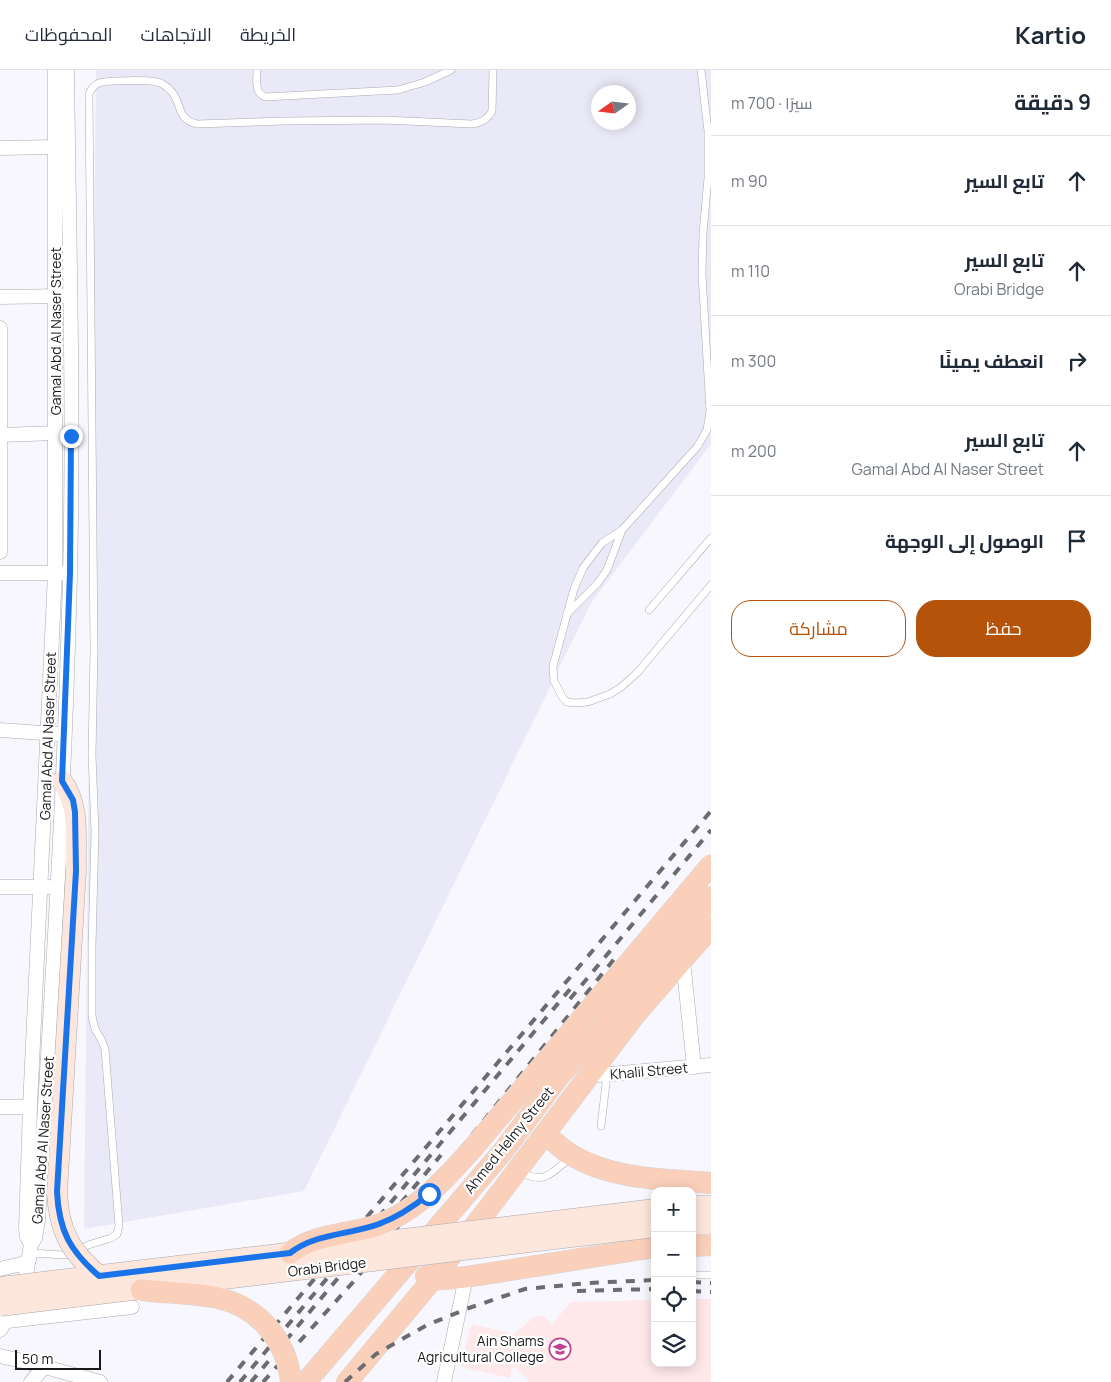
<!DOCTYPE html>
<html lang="ar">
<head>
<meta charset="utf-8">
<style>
	body { margin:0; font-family:Manrope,Cairo,sans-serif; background:#f6f6f7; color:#1f2937; direction:rtl }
	.controls { position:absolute; right:15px; bottom:15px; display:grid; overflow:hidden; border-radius:10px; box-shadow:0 2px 12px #0003 }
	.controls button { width:45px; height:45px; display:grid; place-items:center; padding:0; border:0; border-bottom:1px solid #e0e1e3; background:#fff; color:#1f2937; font:25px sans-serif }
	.compass { position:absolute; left:591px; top:15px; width:45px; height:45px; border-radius:50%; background:#fff; box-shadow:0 2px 12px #0003; rotate:256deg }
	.scale { position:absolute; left:15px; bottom:12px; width:86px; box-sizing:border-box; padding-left:5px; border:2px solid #19191b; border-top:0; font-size:14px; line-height:18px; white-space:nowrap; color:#19191b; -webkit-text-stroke:4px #fff; paint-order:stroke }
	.stop { position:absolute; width:15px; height:15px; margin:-11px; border:4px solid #1a73e8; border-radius:50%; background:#fff }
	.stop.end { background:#1a73e8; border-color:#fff; box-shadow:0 1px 5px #0008 }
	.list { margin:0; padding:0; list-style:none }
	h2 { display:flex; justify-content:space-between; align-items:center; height:65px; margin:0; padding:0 20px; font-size:21px }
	h2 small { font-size:16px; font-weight:400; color:#747a83 }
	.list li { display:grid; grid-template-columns:32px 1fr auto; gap:15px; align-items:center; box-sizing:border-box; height:90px; padding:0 20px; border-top:1px solid #e0e1e3 }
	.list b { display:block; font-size:19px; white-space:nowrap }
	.list p { margin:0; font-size:16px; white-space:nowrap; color:#747a83 }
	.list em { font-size:16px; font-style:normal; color:#747a83 }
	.actions { display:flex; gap:10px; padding:15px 20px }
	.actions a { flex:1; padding:11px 0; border:1px solid #b45309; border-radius:20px; text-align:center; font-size:18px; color:#b45309 }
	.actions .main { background:#b45309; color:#fff }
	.icon { flex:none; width:28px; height:28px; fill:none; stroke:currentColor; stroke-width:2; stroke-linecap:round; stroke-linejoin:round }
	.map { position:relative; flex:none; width:711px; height:1312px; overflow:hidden; direction:ltr }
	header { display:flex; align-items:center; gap:30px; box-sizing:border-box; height:70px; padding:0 25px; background:#fff; border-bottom:1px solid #e0e1e3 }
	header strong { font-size:24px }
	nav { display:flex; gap:28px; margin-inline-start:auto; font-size:18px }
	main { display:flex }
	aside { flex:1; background:#fff }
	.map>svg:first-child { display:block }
</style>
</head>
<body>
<header>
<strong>Kartio</strong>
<nav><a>الخريطة</a><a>الاتجاهات</a><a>المحفوظات</a></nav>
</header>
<main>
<aside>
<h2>9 دقيقة<small>سيرًا · 700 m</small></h2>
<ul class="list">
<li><svg class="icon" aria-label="ahead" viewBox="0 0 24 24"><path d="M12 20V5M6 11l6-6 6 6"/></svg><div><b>تابع السير</b></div><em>90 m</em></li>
<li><svg class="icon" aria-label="ahead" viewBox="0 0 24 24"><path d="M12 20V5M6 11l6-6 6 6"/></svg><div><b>تابع السير</b><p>Orabi Bridge</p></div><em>110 m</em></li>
<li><svg class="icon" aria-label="right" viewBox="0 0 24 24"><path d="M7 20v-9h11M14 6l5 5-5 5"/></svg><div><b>انعطف يمينًا</b></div><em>300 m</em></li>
<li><svg class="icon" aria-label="ahead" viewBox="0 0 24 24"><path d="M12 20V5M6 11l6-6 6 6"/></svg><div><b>تابع السير</b><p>Gamal Abd Al Naser Street</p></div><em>200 m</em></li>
<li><svg class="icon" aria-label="arrive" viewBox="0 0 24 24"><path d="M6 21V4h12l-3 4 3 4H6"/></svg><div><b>الوصول إلى الوجهة</b></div></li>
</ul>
<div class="actions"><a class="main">حفظ</a><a>مشاركة</a></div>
</aside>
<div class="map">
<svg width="711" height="1312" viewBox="0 0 711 1312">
	<rect width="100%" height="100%" fill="#f8f7fe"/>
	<path fill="#eae9f7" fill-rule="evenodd" d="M 96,0 L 711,0 L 711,374 L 591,533 L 304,1121 L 84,1159 ZM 598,22 L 628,22 L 628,52 L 598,52 Z"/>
	<path fill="#fee8ea" d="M 692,1229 L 711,1229 L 711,1312 L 529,1312 L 517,1298 L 512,1297 L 510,1308 L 461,1297 L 471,1254 L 514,1264 L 534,1247 L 543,1246 L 552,1254 L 571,1232 L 655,1230 L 655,1293 L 692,1293 Z"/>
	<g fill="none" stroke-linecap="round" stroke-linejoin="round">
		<g stroke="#aaa9af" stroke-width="8">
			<g id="service">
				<path d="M 257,0 C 257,10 254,22 265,27 L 398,20 L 425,12 L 451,0"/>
				<path d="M 701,0 L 708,61 L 708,108 L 703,163 L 702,204 L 710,341 L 707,360 L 697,377 L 622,460 L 602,473 L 583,498 L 574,519 L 553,596 L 554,611 L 563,628 L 567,632 L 575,633 L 588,632 L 610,624 L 620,618 L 637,603 L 711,515"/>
				<path d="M 649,540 L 711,468"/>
				<path d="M 567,544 L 597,514 L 607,500 L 622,460"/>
				<path d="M 601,1056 L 607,1005"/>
				<path d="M 520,1102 C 546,1115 551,1103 571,1087"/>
				<path d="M 30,1183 L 64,1185 L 74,1183 L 88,1175 L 111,1168 L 117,1164 L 119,1156 L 105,979 L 101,969 L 95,959 L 92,946 L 92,876 L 95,762 L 92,685 L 94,580 L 89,24 C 91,19 94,15 99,13 C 107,10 148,10 157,12 C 162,13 166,16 170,20 C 183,32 175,49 197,54 L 285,51 L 384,50 L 472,54 C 481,53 488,49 492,41 L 493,0"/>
				<path d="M 692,1205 L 711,1205"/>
			</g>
		</g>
		<g stroke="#aaa9af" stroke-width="15">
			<g id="minor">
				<path d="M 0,78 L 55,77"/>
				<path d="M 0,227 L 64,226"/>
				<path d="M 0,258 L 0,482"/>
				<path d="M 0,365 L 56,363"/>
				<path d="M 0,503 L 64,503"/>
				<path d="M 0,660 L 57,664"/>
				<path d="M 0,817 L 49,817"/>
				<path d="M 683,890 L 694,997"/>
				<path d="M 588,1006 L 711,995"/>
				<path d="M 0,1037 L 30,1037"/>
				<path d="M 31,1174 L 27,1167 L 26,1158 L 30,1037 L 55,503 L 55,0"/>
				<path d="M 0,1199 L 22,1194 L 29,1190"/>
				<path d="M 7,1251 L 132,1237"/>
				<path d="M 0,1260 L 17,1232 L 25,1212 L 31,1174 L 35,1168 L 38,1151 C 51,936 65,720 70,504 C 74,336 69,168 67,0"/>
				<path d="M 0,1286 L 23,1291 L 100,1312"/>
				<path d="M 31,1312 L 45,1296"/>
				<path d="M 444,1312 L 466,1207"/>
			</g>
		</g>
		<g stroke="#aaa9af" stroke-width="21">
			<g id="secondary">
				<path d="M 62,711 C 81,737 75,770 76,801"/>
				<path d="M 692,1136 L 711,1136"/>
				<path d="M 692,1155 L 711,1154"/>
			</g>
		</g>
		<g stroke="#d6d6d6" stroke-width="22">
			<g id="primary">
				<path d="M 546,1064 C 554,1072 563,1080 573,1086 C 614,1110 665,1109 711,1113"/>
				<path d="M 692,1176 L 711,1175"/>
				<path d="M 426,1206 L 432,1210 L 466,1207 L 655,1177"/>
				<path d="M 306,1312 L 504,1080 L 557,1009 L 711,827"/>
				<path d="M 347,1312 L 432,1210 L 491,1135 L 634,946 L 711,857"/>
			</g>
		</g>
		<use href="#service" stroke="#fff" stroke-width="7"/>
		<use href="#minor" stroke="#fff" stroke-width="14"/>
		<use href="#secondary" stroke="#fde7dd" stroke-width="20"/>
		<use href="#primary" stroke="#fbd0bb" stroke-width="21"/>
		<g stroke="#6c6c70" stroke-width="4" stroke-dasharray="9 9" stroke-linecap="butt">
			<path d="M 570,929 L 711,760"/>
			<path d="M 692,1212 L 711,1213"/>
			<path d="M 577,1221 L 655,1219"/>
			<path d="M 692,1221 L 711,1222"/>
			<path d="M 227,1312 L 711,741"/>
			<path d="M 240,1312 L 571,918"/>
			<path d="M 251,1312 L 441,1085"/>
			<path d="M 263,1312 L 355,1210 L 619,883"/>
			<path d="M 345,1312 L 376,1284 L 427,1255 L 469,1238 L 525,1219 L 588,1213 L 655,1210"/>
		</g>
		<g stroke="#aaa9af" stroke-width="21" stroke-linecap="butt">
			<g id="secondary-bridge">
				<path d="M 76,801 L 57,1123 C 59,1161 70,1181 99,1206"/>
				<path d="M 0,1217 L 655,1139"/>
				<path d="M 0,1236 L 655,1157"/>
			</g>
		</g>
		<g stroke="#d6d6d6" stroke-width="22" stroke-linecap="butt">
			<g id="primary-bridge">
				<path d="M 290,1183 C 316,1163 348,1165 378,1155 C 417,1141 446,1108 473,1078 L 711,795"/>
				<path d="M 141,1220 C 166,1223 193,1223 218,1228 C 259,1237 287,1271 291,1312"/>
			</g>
		</g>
		<use href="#secondary-bridge" stroke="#fde7dd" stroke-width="20"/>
		<use href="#primary-bridge" stroke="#fbd0bb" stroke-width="21"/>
	</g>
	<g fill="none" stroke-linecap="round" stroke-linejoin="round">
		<path stroke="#1a73e8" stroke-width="6" d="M 71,366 L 70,503 L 62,711 L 73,730 L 75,742 L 76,801 L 57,1122 C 59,1161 70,1181 99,1206 L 290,1183 C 316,1163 349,1165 379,1154 C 398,1147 413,1137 429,1124"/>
	</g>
	<defs>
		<g id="university-ring" transform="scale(1.125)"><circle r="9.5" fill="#fff" stroke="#c04494" stroke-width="1.5"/><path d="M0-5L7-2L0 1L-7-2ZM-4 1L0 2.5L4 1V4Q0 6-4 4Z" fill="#c04494"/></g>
	</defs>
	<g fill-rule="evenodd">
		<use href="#university-ring" x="560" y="1279"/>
	</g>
	<g text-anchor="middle" stroke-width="4.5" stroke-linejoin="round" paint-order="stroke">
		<g font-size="14" fill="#19191b" stroke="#fff">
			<text transform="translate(56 261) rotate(-90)" y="5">Gamal Abd Al Naser Street</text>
			<text transform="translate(48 666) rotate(-88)" y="5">Gamal Abd Al Naser Street</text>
			<text transform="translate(649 1001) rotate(-5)" y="5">Khalil Street</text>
			<text transform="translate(43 1070) rotate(-86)" y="5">Gamal Abd Al Naser Street</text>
			<text transform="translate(509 1070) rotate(-51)" y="5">Ahmed Helmy Street</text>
			<text transform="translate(327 1197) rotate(-7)" y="5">Orabi Bridge</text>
		</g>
		<g font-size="14" fill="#19191b" stroke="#fff" text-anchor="end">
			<text x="544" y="1276">Ain Shams<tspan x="544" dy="16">Agricultural College</tspan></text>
		</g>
	</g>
</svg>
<div class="controls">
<button>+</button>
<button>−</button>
<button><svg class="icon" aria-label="locate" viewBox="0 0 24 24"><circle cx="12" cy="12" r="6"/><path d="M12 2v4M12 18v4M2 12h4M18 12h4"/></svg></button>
<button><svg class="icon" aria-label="layers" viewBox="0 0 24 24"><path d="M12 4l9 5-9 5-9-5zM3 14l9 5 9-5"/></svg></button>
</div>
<svg class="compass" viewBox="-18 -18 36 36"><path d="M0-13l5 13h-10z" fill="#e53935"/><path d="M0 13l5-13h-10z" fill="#747a83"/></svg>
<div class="scale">50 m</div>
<div class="stop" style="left:429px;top:1124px"></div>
<div class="stop end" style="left:71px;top:366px"></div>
</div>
</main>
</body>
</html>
